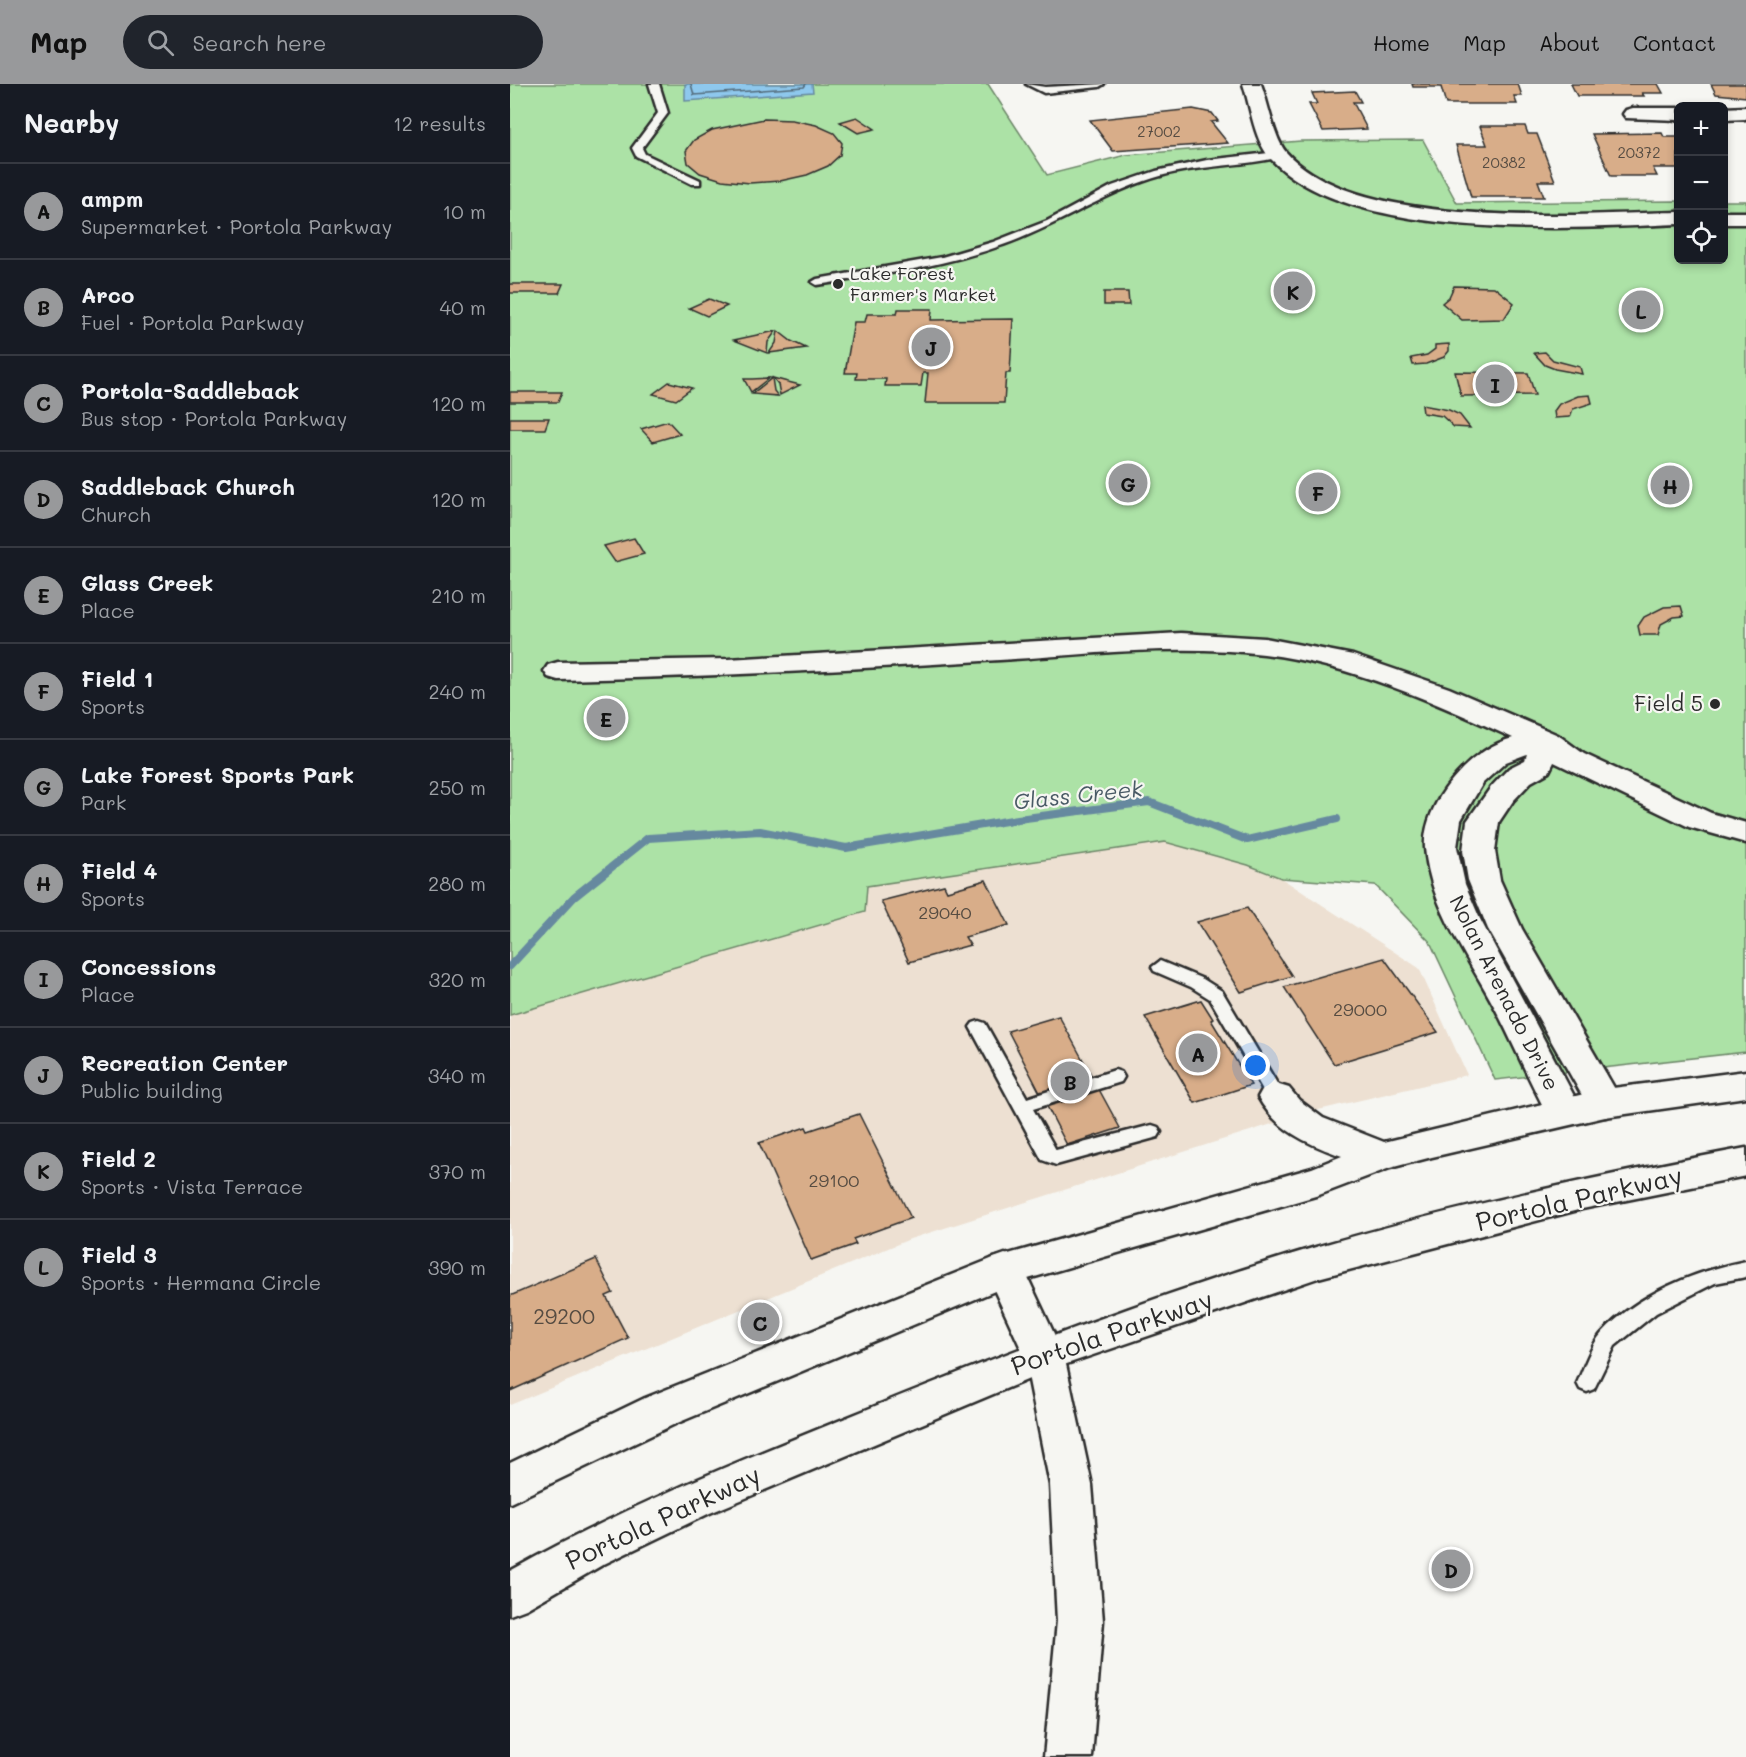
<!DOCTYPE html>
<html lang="en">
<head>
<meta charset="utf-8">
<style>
	body { margin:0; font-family:Mali,sans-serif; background:#20242c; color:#f1f3f6 }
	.controls { position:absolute; right:18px; top:18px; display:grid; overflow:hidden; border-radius:9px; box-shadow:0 3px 9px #0003 }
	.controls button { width:54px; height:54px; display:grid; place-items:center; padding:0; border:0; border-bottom:2px solid #363941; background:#171b24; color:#f1f3f6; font:30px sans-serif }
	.you { position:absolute; left:746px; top:982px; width:21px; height:21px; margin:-15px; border:4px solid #fff; border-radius:50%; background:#1a73e8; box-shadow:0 0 0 9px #1a73e833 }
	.badge { display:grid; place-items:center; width:39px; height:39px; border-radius:50%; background:#98999b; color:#111; font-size:20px; font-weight:700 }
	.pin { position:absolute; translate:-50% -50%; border:3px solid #fff; box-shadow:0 2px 6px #0006 }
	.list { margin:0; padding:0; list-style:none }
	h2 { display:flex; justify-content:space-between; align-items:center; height:78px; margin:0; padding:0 24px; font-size:26px }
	h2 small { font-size:20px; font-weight:400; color:#9ea1a6 }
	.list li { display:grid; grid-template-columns:39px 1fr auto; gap:18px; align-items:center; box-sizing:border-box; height:96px; padding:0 24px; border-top:2px solid #363941 }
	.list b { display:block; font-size:22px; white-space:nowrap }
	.list p { margin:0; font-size:20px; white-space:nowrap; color:#9ea1a6 }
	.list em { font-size:20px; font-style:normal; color:#9ea1a6 }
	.icon { flex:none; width:33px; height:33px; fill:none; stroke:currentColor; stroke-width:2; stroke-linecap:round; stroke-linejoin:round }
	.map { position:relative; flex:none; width:1236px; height:1673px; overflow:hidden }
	header { display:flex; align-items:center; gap:36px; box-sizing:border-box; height:84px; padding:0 30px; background:#98999b; color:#111 }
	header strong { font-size:28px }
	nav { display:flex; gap:33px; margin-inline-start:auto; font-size:21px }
	.search { width:420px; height:54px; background:#20242c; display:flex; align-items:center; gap:15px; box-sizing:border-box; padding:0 21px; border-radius:33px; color:#9ea1a6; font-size:22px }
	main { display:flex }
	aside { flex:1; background:#171b24 }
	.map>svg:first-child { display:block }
</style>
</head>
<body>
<header>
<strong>Map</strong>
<div class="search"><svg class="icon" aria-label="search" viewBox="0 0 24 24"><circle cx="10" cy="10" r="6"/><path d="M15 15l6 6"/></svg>Search here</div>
<nav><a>Home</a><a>Map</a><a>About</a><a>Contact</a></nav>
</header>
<main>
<aside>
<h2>Nearby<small>12 results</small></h2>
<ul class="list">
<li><span class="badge">A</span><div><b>ampm</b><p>Supermarket · Portola Parkway</p></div><em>10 m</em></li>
<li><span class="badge">B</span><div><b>Arco</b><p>Fuel · Portola Parkway</p></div><em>40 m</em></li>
<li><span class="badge">C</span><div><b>Portola-Saddleback</b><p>Bus stop · Portola Parkway</p></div><em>120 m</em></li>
<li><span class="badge">D</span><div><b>Saddleback Church</b><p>Church</p></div><em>120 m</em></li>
<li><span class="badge">E</span><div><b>Glass Creek</b><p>Place</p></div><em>210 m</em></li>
<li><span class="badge">F</span><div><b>Field 1</b><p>Sports</p></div><em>240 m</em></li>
<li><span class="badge">G</span><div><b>Lake Forest Sports Park</b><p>Park</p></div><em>250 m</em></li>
<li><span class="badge">H</span><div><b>Field 4</b><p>Sports</p></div><em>280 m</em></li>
<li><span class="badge">I</span><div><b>Concessions</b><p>Place</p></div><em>320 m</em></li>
<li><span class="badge">J</span><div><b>Recreation Center</b><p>Public building</p></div><em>340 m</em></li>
<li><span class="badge">K</span><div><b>Field 2</b><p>Sports · Vista Terrace</p></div><em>370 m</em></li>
<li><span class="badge">L</span><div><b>Field 3</b><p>Sports · Hermana Circle</p></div><em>390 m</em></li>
</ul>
</aside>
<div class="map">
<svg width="1236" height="1673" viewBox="0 0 1236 1673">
	<rect width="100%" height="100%" fill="#f6f6f2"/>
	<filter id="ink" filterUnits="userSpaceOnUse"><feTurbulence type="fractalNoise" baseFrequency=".0167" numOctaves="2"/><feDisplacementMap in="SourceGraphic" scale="12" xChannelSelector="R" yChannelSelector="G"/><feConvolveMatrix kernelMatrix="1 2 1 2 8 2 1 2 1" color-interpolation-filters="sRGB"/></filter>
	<g filter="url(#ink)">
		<path fill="#ede0d2" d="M 655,758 L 738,781 L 771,794 L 909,884 L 957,991 L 800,1028 L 400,1155 L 0,1321 L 0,931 L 354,828 L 357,802 Z"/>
		<path fill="#ace2a6" stroke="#6c8668" stroke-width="1.5" d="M 0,0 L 478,0 L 537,91 L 616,71 L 791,57 L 913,56 L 947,119 L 1168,117 L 1168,176 L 1214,176 L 1214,117 L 1236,117 L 1236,968 L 985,996 L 920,858 L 865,801 L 771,794 L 738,781 L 655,758 L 357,802 L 355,828 L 0,931 Z"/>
		<path fill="#8ec8ed" stroke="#66899f" stroke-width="1.5" d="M 175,0 L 302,0 L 303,8 L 175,17 Z"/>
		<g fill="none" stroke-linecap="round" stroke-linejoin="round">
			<path stroke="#536a79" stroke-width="1.5" d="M 181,0 L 184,11 L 294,3 L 296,0"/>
			<path stroke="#66899f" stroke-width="8" d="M 0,882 L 64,813 L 138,754 L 250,747 L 336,764 L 508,735 L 639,718 L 737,756 L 827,735"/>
		</g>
		<g fill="#d8ad89" stroke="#2b2b2b" stroke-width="1.5">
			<path d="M 902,0 L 1008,0 L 1012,12 L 1004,12 L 1007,20 L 936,20 L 931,3 L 903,3 Z"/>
			<path d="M 1061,0 L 1148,0 L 1153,9 L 1132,9 L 1134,12 L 1067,12 Z"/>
			<path d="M 1201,0 L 1236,0 L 1236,13 L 1206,10 Z"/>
			<path d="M 845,7 L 851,18 L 843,18 L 857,45 L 813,47 L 799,20 L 807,20 L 802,9 Z"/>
			<path d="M 683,25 L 702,29 L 708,37 L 701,38 L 718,59 L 603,67 L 580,36 Z"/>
			<path d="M 347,33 L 365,45 L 348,49 L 330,38 Z"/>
			<path d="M 254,35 L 282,36 L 306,41 L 324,49 L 332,59 L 330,71 L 318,82 L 297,91 L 270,97 L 240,99 L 212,96 L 190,89 L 178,79 L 176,67 L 184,56 L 202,46 Z"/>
			<path d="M 970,42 L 1015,42 L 1018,50 L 1027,50 L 1045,97 L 1028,97 L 1034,113 L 961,113 L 946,61 L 977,61 Z"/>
			<path d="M 1152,49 L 1154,53 L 1168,53 L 1168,84 L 1143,84 L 1147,92 L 1101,92 L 1082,50 Z"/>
			<path d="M 0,200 L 53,200 L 49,209 L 0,209 Z"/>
			<path d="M 944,202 L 984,203 L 1004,219 L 994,235 L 952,236 L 932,219 L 939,213 Z"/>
			<path d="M 594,208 L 618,208 L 619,221 L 594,221 Z"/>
			<path d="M 199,215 L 217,222 L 197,232 L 179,224 Z"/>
			<path d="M 388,225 L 422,225 L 421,236 L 503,235 L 500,289 L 496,289 L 494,319 L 415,319 L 418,289 L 413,289 L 411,302 L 375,302 L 376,295 L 346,295 L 347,289 L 335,289 L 344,238 L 355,238 L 357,230 L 387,230 Z"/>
			<path d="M 266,247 L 258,258 L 257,269 L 224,256 Z"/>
			<path d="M 268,247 L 281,257 L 296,264 L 259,269 L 266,259 Z"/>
			<path d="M 939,260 L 939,267 L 934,273 L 916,280 L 903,281 L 901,274 L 917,271 L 925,265 L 925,261 Z"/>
			<path d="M 1035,268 L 1043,276 L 1070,283 L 1072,290 L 1045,285 L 1035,281 L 1024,269 Z"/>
			<path d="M 945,288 L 1018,289 L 1025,311 L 951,312 Z"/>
			<path d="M 259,294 L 241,308 L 234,295 L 242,295 Z"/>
			<path d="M 262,294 L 264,307 L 268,312 L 242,310 Z"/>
			<path d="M 263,294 L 274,297 L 290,301 L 270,311 L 268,300 Z"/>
			<path d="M 159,298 L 182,304 L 166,316 L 143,310 Z"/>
			<path d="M 0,308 L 52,308 L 48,318 L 0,318 Z"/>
			<path d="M 1080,311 L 1082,319 L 1063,325 L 1060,333 L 1045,334 L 1044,327 L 1049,320 L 1068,312 Z"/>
			<path d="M 912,321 L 939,326 L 950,331 L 960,344 L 944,343 L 932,332 L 913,329 Z"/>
			<path d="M 0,334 L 39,334 L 35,345 L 0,345 Z"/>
			<path d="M 158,337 L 170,350 L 143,358 L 131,345 Z"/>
			<path d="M 124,454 L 134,470 L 105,478 L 94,462 Z"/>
			<path d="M 1171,522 L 1174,532 L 1164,533 L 1151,540 L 1148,551 L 1130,551 L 1128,542 L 1134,533 L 1154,523 Z"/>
			<path d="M 476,796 L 499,841 L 455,853 L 460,861 L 399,878 L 371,817 L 434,801 L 437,807 Z"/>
			<path d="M 737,824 L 782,892 L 731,908 L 687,838 Z"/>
			<path d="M 874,874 L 928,948 L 824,980 L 774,903 Z"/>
			<path d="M 691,916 L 703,935 L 701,936 L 741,1001 L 685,1019 L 635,933 Z"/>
			<path d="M 549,932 L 610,1044 L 557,1061 L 498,947 Z"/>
			<path d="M 349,1030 L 401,1134 L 343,1155 L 346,1160 L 301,1176 L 249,1059 L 296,1043 L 298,1047 Z"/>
			<path d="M 86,1175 L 103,1209 L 96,1212 L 118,1254 L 0,1307 L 0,1212 Z"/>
		</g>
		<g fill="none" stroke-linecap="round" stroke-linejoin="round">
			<g stroke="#2b2b2b" stroke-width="5">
				<g id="lane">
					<path d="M 139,0 L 149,0 L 158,29 L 132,64 L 135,70 L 190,96 L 190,100 L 182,100 L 126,72 L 122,64 L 148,29 Z"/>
					<path d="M 516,0 L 535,3 L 594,0 L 589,3 L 534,9 Z"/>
					<path d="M 768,68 L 773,71 L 771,73 C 733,82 693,81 654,91 C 597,106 547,143 490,162 C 431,183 369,191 307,201 L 302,198 L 307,195 L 432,173 L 483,158 L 537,137 L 602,102 L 646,87 L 697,76 Z"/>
					<path d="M 650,877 L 693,895 L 712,907 L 775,1013 L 772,1018 L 760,1018 L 700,915 L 681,903 L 644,887 L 642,883 Z"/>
					<path d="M 469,937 L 475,939 L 517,1014 L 605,986 L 611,988 L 614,993 L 611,998 L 523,1025 L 546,1066 L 642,1041 L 648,1043 L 651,1048 L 648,1053 L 546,1081 L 532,1076 L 460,943 L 463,939 Z"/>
					<path d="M 1236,1177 L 1236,1193 L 1205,1199 L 1146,1229 L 1105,1262 L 1084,1305 L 1077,1308 L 1070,1305 L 1067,1299 C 1074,1284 1081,1261 1092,1249 C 1128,1210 1185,1187 1236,1177 Z"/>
				</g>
			</g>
			<g stroke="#2b2b2b" stroke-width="5">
				<g id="street">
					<path d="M 1236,23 L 1236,35 L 1214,36 L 1214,24 Z"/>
					<path d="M 1123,24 L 1168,24 L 1168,36 L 1116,34 L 1113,30 L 1116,26 Z"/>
				</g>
			</g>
			<g stroke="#2b2b2b" stroke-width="5">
				<g id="secondary">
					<path d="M 733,0 L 751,0 C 758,18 764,54 776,68 C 848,148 1068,130 1168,128 L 1168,140 C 1063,145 840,158 762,76 C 744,58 741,24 733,0 Z"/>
					<rect x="1214" y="128" width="22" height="12"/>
					<path d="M 671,549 L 755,554 L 843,571 L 939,604 L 1048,651 L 1074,670 L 1201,729 L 1236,739 L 1236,759 L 1179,743 L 1044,678 L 1039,688 L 1021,698 L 1003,717 L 989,738 L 985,767 L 990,796 L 1012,845 L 1113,1019 L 1108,1029 L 1095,1033 L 1082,1029 L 978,845 L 958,796 L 953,767 L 957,737 L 981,703 L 999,684 L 1015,676 L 1017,670 L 996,678 L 973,699 L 951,736 L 947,763 L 955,800 L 970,835 L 1072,1027 L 1067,1037 L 1054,1041 L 1041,1037 C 1021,1001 1005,963 986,926 C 960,876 920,823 915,764 C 912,719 961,664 1003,654 C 924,618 842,581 754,570 C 661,559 565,572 472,577 C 331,586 190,593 48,596 L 38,593 L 34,587 L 38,581 L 48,578 L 218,575 Z"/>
					<path d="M 495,1170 L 509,1175 L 554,1271 L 582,1401 L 593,1537 L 582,1673 L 534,1673 L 547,1537 L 540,1401 L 514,1271 L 475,1186 L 481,1175 Z"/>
				</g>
			</g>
			<g stroke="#2b2b2b" stroke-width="5">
				<g id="primary">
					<path d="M 1236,987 L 1236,1013 L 1095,1033 L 922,1073 L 880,1084 L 809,1111 L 504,1199 L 165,1340 L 0,1419 L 0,1379 L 135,1314 L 481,1175 L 802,1084 L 832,1072 C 798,1060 766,1046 748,1013 L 753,1004 L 766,1000 L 779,1004 L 789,1016 L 813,1034 L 874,1058 L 1095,1005 Z"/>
					<path d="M 1236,1064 L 1236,1092 L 1072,1125 L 808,1194 L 548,1283 L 200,1429 L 94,1480 L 16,1525 L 0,1531 L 0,1487 C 112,1424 229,1377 348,1329 C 498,1268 650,1209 806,1163 C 947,1122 1092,1091 1236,1064 Z"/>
				</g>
			</g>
			<use href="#lane" fill="#f6f6f2" fill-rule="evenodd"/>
			<use href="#street" fill="#f6f6f2" fill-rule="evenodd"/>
			<use href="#secondary" fill="#f6f6f2" fill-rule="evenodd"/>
			<use href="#primary" fill="#f6f6f2" fill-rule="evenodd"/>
		</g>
	</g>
	<g fill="#2b2b2b" stroke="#f6f6f2" stroke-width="2">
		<circle cx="328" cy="200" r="6"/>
		<circle cx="1205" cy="620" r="6"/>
	</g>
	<g text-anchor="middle" stroke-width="4.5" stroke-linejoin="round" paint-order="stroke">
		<g font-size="15" fill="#564c42">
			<text x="649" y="53">27002</text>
			<text x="1129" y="74">20372</text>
			<text x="994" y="84">20382</text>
		</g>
		<g font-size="18" fill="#2b2b2b" stroke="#f6f6f2" text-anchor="start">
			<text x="340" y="196">Lake Forest<tspan x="340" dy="21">Farmer's Market</tspan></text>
		</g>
		<g font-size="18" fill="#564c42">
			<text x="435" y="835">29040</text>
			<text x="850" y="932">29000</text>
			<text x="324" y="1103">29100</text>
		</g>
		<g font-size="21" fill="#2b2b2b" stroke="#f6f6f2" text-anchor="end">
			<text x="1193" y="627">Field 5</text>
		</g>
		<g font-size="21" fill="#2b2b2b" stroke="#f6f6f2">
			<text transform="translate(994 909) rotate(63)" y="7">Nolan Arenado Drive</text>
		</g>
		<g font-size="21" fill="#564c42">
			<text x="54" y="1240">29200</text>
		</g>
		<g font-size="22" font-style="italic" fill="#495a65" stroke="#f6f6f2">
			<text transform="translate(568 711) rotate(-6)" y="8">Glass Creek</text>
		</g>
		<g font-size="26" fill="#2b2b2b" stroke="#f6f6f2">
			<text transform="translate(1069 1115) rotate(-13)" y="9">Portola Parkway</text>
			<text transform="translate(602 1249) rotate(-19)" y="9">Portola Parkway</text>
			<text transform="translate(153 1434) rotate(-25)" y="9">Portola Parkway</text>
		</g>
	</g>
</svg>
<div class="controls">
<button>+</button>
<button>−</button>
<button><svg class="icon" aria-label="locate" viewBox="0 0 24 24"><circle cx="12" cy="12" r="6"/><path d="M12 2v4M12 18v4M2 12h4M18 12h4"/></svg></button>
</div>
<div class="you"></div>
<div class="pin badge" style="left:688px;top:969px">A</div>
<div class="pin badge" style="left:560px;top:997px">B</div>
<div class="pin badge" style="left:250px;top:1238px">C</div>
<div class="pin badge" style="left:941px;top:1485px">D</div>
<div class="pin badge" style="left:96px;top:634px">E</div>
<div class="pin badge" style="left:808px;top:408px">F</div>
<div class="pin badge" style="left:618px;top:399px">G</div>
<div class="pin badge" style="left:1160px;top:401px">H</div>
<div class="pin badge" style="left:985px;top:300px">I</div>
<div class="pin badge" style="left:421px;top:263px">J</div>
<div class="pin badge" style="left:783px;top:207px">K</div>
<div class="pin badge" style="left:1131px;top:226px">L</div>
</div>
</main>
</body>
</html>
